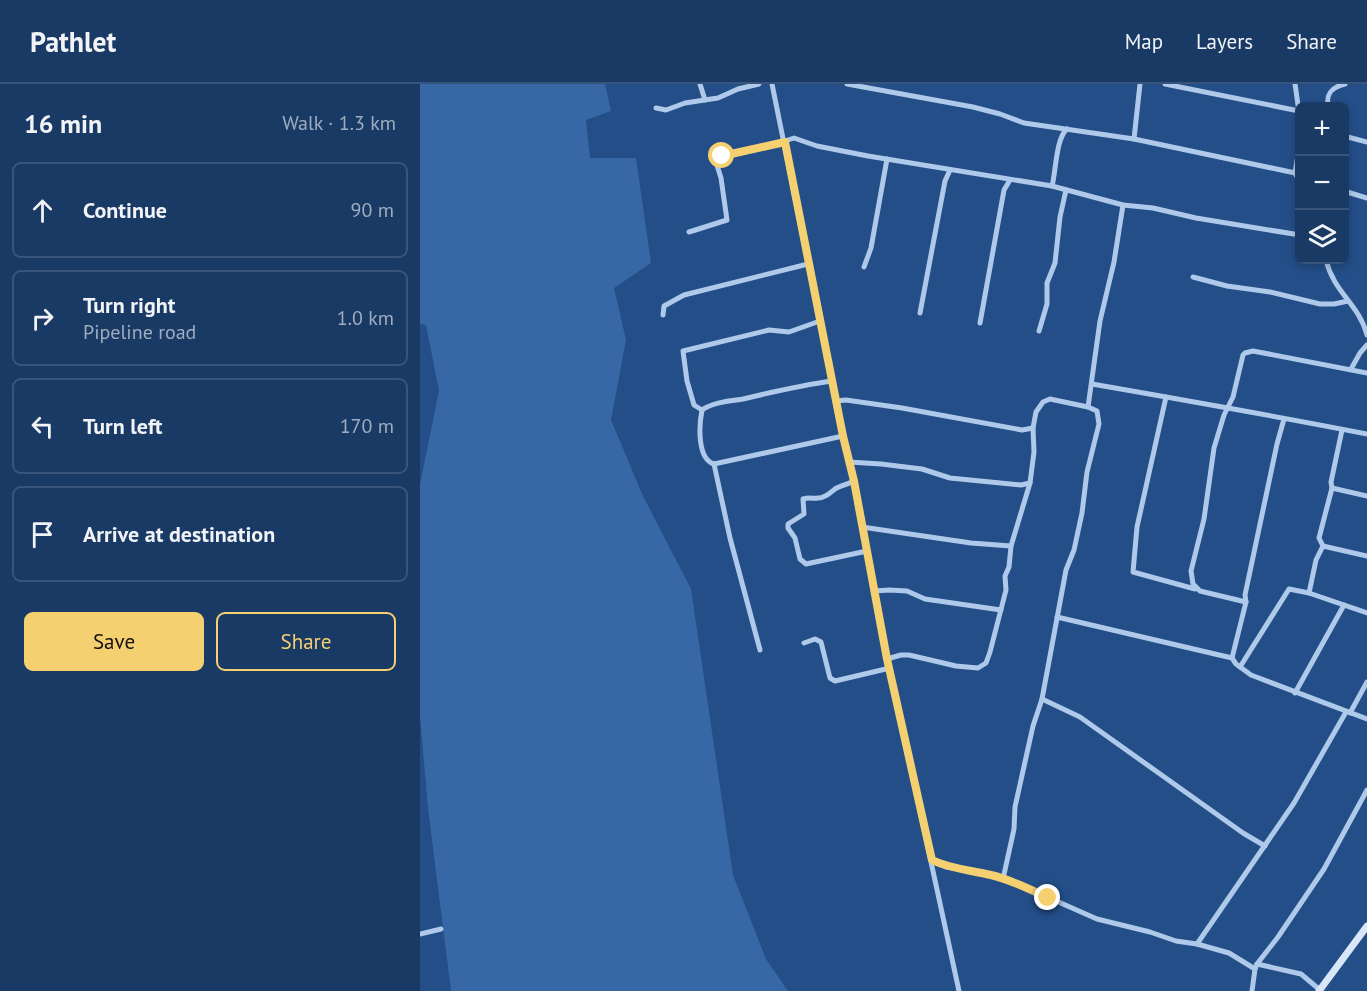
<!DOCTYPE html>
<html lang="en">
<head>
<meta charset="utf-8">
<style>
	body { margin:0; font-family:"PT Sans",sans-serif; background:#27456f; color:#f1f3f6 }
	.controls { position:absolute; right:18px; top:18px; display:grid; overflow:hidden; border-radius:9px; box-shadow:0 3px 9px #0003 }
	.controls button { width:54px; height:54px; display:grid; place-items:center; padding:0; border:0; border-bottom:2px solid #38547a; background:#1a3a66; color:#f1f3f6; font:30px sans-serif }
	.stop { position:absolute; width:18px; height:18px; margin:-14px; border:4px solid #f4d071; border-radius:50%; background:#fff }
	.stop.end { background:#f4d071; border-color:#fff; box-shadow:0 2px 6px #0008 }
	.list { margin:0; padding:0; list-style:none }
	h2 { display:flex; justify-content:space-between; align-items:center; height:78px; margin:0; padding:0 24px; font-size:26px }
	h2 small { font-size:20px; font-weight:400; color:#9fadbf }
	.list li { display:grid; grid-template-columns:39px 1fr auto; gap:18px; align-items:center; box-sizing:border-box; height:96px; margin:0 12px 12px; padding:0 12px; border:2px solid #38547a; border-radius:9px }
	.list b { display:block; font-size:22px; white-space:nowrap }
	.list p { margin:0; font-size:20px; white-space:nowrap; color:#9fadbf }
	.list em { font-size:20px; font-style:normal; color:#9fadbf }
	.actions { display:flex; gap:12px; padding:18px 24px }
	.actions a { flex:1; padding:14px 0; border:2px solid #f4d071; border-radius:9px; text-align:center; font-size:21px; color:#f4d071 }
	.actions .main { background:#f4d071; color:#111 }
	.icon { flex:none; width:33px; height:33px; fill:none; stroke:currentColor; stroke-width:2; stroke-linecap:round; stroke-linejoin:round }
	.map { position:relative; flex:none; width:947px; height:907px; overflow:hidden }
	header { display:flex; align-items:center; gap:36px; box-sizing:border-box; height:84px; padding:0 30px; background:#1a3a66; border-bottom:2px solid #38547a }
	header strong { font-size:28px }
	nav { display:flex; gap:33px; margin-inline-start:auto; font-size:21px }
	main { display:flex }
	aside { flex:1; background:#1a3a66 }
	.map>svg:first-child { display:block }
</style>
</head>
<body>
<header>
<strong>Pathlet</strong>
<nav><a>Map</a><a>Layers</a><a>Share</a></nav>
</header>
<main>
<aside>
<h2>16 min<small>Walk · 1.3 km</small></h2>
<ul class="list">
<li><svg class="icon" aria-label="ahead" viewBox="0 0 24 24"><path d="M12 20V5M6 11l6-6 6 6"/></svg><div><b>Continue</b></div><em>90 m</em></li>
<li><svg class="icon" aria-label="right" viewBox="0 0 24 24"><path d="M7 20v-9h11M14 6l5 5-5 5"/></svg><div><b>Turn right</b><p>Pipeline road</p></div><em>1.0 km</em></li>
<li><svg class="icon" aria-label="left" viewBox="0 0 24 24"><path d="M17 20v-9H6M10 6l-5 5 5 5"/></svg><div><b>Turn left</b></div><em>170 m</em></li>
<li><svg class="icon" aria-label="arrive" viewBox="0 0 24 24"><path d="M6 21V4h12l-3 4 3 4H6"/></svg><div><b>Arrive at destination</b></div></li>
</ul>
<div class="actions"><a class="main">Save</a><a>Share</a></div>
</aside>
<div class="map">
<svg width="947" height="907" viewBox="0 0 947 907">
	<rect width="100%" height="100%" fill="#234e88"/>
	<path fill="#3768a5" d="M 0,0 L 185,0 L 191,27 L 166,36 L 170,74 L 216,74 L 231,179 L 194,204 L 206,256 L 191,336 L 223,412 L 271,505 L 313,791 L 346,875 L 368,907 L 31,907 L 8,724 L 0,632 L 0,400 L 19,307 L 6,241 L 0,240 Z"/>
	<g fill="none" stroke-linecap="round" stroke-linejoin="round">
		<g stroke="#aec9e9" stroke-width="5">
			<path d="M 280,0 L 285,16"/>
			<path d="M 352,0 L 423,352 L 434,397 L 467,575 L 539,907"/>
			<path d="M 427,0 L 553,23 L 580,30 L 604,39 L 714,55 L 880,90"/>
			<path d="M 745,0 L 879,27"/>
			<path d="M 875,0 L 879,28"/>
			<path d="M 908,22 C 906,9 912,3 925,0"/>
			<path d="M 236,24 L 246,26 L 265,19 L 298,14 L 318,5 L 339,0"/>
			<path d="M 924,52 L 947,58"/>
			<path d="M 714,55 L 720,0"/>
			<path d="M 880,59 L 875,89 L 880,98"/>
			<path d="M 632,102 C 636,87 636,54 647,45"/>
			<path d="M 924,107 L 947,114"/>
			<path d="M 269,148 L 307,136 L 301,94 L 296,78 L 298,74 L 347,63 L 374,54 L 397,62 L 448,72 L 632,102 L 703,121 L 733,124 L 776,134 L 880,151"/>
			<path d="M 906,176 C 914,209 939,220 947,251"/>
			<path d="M 444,183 L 451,164 L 467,75"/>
			<path d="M 773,193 L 807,202 L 850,208 L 900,220 L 914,220 L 928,217"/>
			<path d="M 500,229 L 525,97 L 530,86"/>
			<path d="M 243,231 L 244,222 L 264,211 L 388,180"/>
			<path d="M 560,239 L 584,106 L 590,96"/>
			<path d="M 619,247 L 627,220 L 627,199 L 635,179 L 640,133 L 646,106"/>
			<path d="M 931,285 L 940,269 L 947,261"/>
			<path d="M 672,300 C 764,316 855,332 947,350"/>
			<path d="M 746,313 L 717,443 L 713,488 L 775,505"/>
			<path d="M 416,317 L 426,316 L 482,324 L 602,346 L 613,344"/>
			<path d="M 668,323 L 680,237 L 694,178 L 703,121"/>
			<path d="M 282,326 L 274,321 L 267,297 L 263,267 L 349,246 L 369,248 L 400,237"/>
			<path d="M 282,326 C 279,341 277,375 294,380 L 423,352"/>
			<path d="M 282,326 C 293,318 310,317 323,315 C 352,308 382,301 412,297"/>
			<path d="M 922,346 L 911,398 L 912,404 L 899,454 L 903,462 L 947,472"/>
			<path d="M 429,378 L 461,380 L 502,385 L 530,394 L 601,401 L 610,399"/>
			<path d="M 294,380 L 310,454 L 340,566"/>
			<path d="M 434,397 C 428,400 420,402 415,405 C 410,409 405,414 398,414 C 392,415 390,413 383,415 L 384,430 L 368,440 L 368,444 L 375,454 L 380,475 L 386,480 L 447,467"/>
			<path d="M 912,404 L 947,412"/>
			<path d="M 442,443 L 551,459 L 591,462"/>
			<path d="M 903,462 L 896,476 L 889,509 L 947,529"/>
			<path d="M 454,507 L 469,506 L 487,507 L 505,515 L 581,526"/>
			<path d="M 826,518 L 780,507 L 773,500 L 771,487 L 784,435 L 794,364 L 804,331 L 813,313 L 823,271 L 825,269 L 833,267 L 947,289"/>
			<path d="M 637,533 L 812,574 L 816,580 L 831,591 L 947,635"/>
			<path d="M 384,559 L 395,555 L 401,558 L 410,594 L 415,597 L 470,584"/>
			<path d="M 812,574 L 826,518 L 825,511 L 857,360 L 864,335"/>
			<path d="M 467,575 L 481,571 L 489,571 L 536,582 L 558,584 L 566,579 L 570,568 L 586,506 L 585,492 L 589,483 L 591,462 L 610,399 L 614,368 L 613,344 L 616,328 L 623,318 L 630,315 L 668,323 L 677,327 L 679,340 L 667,388 L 662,429 L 654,466 L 646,486 L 622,615 L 613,642 L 595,723 L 594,745 L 583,795"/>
			<path d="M 820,583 L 869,505 L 889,509"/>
			<path d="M 875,609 L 924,521"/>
			<path d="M 622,615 L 660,633 L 823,749 L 845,762"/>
			<path d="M 930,629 L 947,598"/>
			<path d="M 512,776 L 526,783 L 553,787 L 593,798 L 677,835 L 730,848 L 756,857 L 777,860 L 809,869 L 835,885 L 837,880 L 881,890 L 900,906"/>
			<path d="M 0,850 L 21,845"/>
			<path d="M 777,860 L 874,719 L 926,628"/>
			<path d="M 837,880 L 858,853 L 904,785 L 947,706"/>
			<path d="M 832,907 L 835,885"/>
		</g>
		<path stroke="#d9e6f8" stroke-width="7" d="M 899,907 L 947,842"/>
	</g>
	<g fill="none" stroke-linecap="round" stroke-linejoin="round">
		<path stroke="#f4d071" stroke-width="8" d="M 302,72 L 365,58 L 423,352 L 434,397 L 467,575 L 512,776 C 530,785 551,786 571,791 C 591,796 610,805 628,814"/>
	</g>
</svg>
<div class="controls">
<button>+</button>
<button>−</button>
<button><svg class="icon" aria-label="layers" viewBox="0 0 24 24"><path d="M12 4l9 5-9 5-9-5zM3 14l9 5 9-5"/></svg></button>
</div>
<div class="stop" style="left:302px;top:72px"></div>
<div class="stop end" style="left:628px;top:814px"></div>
</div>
</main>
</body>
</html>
